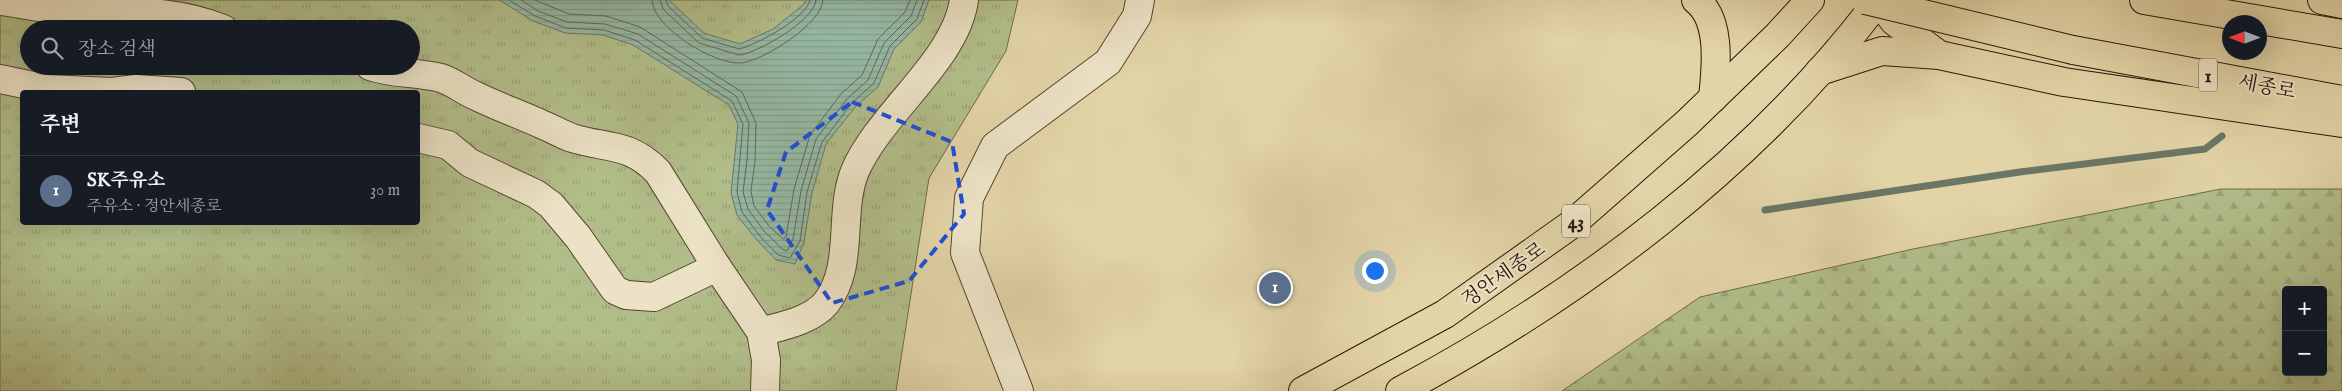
<!DOCTYPE html>
<html lang="ko">
<head>
<meta charset="utf-8">
<style>
	body { margin:0; font-family:"IM FELL English","Noto Serif KR",serif; background:#242831; color:#f1f3f6 }
	.controls { position:absolute; right:15px; bottom:15px; display:grid; overflow:hidden; border-radius:5px; box-shadow:0 5px 20px #0002 }
	.controls button { width:45px; height:45px; display:grid; place-items:center; padding:0; border:0; border-bottom:1px solid #363941; background:#171b24; color:#f1f3f6; font:25px sans-serif }
	.compass { position:absolute; left:2222px; top:15px; width:45px; height:45px; border-radius:50%; background:#171b24; box-shadow:0 5px 20px #0002; rotate:270deg }
	.you { position:absolute; left:1374px; top:270px; width:18px; height:18px; margin:-12px; border:4px solid #fff; border-radius:50%; background:#1a73e8; box-shadow:0 0 0 8px #1a73e833 }
	.badge { display:grid; place-items:center; width:32px; height:32px; border-radius:50%; background:#c59692; color:#fff; font-size:16px; font-weight:700 }
	.pin { position:absolute; translate:-50% -50%; border:2px solid #fff; box-shadow:0 1px 5px #0006 }
	.list { margin:0; padding:0; list-style:none }
	h2 { display:flex; justify-content:space-between; align-items:center; height:65px; margin:0; padding:0 20px; font-size:21px }
	h2 small { font-size:16px; font-weight:400; color:#9ea1a6 }
	.list li { display:grid; grid-template-columns:32px 1fr auto; gap:15px; align-items:center; box-sizing:border-box; height:70px; padding:0 20px; border-top:1px solid #363941 }
	.list b { display:block; font-size:19px; white-space:nowrap }
	.list p { margin:0; font-size:16px; white-space:nowrap; color:#9ea1a6 }
	.list em { font-size:16px; font-style:normal; color:#9ea1a6 }
	.icon { flex:none; width:28px; height:28px; fill:none; stroke:currentColor; stroke-width:2; stroke-linecap:round; stroke-linejoin:round }
	.map { position:relative; flex:none; width:2342px; height:391px; overflow:hidden }
	.search { position:absolute; background:#171b24; box-shadow:0 5px 20px #0002; left:20px; top:20px; width:400px; height:55px; display:flex; align-items:center; gap:12px; box-sizing:border-box; padding:0 18px; border-radius:28px; color:#9ea1a6; font-size:19px }
	.panel { position:absolute; background:#171b24; box-shadow:0 5px 20px #0002; left:20px; top:90px; width:400px; height:135px; border-radius:5px }
	.map>svg:first-child { display:block }
</style>
</head>
<body>
<div class="map">
<svg width="2342" height="391" viewBox="0 0 2342 391">
	<defs>
		<pattern id="grass-tufts" width="24" height="20" patternUnits="userSpaceOnUse" patternTransform="scale(1.25)"><rect width="24" height="20" fill="#b1bd89"/><path d="M3 7l-1-3M5 7V3M7 7l1-3M15 17l-1-3M17 17v-4M19 17l1-3" fill="none" stroke="#98a275"/></pattern>
		<pattern id="forest-firs" width="22" height="20" patternUnits="userSpaceOnUse" patternTransform="scale(1.25)"><rect width="22" height="20" fill="#b1bd89"/><path d="M5 1l3.5 6h-7zM16 11l3.5 6h-7z" fill="#98a275"/></pattern>
		<pattern id="water-rules" width="6" height="5" patternUnits="userSpaceOnUse" patternTransform="scale(1.25)"><rect width="6" height="5" fill="#95b8a3"/><path d="M0 2.5h6" fill="none" stroke="#809d8b"/></pattern>
	</defs>
	<rect width="100%" height="100%" fill="#e2d4a7"/>
	<filter id="stains"><feTurbulence type="fractalNoise" baseFrequency=".004" numOctaves="4"/><feColorMatrix values="0 0 0 0 .2 0 0 0 0 .09 0 0 0 0 .02 0 0 0 .5 -.17"/></filter>
	<radialGradient id="worn" r=".72"><stop offset=".6" stop-color="#630" stop-opacity="0"/><stop offset="1" stop-color="#630" stop-opacity=".3"/></radialGradient>
	<path fill="url(#grass-tufts)" stroke="#6d6a4a" fill-rule="evenodd" d="M 0,0 L 1018,0 L 1006,51 L 929,178 L 896,391 L 0,391 ZM 29,29 L 411,29 L 411,66 L 29,66 ZM 22,92 L 418,92 L 418,222 L 22,222 Z"/>
	<path fill="url(#forest-firs)" stroke="#6d6a4a" fill-rule="evenodd" d="M 2221,189 L 2342,189 L 2342,391 L 1562,391 L 1700,297 L 1913,249 ZM 2286,290 L 2323,290 L 2323,372 L 2286,372 Z"/>
	<path fill="url(#water-rules)" stroke="#6a7766" d="M 499,0 L 669,0 L 704,33 L 740,44 L 773,29 L 803,5 L 806,0 L 929,0 L 921,22 L 894,49 L 878,87 L 856,106 L 826,144 L 812,193 L 804,242 L 795,264 L 776,260 L 755,238 L 737,215 L 731,193 L 738,124 L 729,105 L 633,45 L 603,35 L 565,33 L 533,21 Z"/>
	<g fill="none" stroke-linecap="round" stroke-linejoin="round">
		<g stroke="#5f6757" stroke-width="1">
			<path d="M 509,0 L 535,16 L 566,28 L 604,30 L 635,40 L 732,101 L 743,124 L 737,192 L 742,212 L 759,235 L 778,255 L 790,258 L 800,241 L 807,192 L 822,142 L 852,103 L 874,83 L 890,46 L 917,19 L 924,0"/>
			<path d="M 521,0 L 538,11 L 567,22 L 605,24 L 638,34 L 736,96 L 749,123 L 747,160 L 743,192 L 748,209 L 764,231 L 782,249 L 787,251 L 793,239 L 801,191 L 816,139 L 847,99 L 868,80 L 884,43 L 911,16 L 917,0"/>
			<path d="M 535,0 L 569,14 L 606,16 L 640,27 L 742,92 L 756,123 L 755,161 L 751,191 L 754,206 L 769,226 L 783,239 L 786,237 L 794,189 L 810,135 L 841,94 L 862,75 L 878,39 L 905,12 L 910,0"/>
			<path d="M 652,0 C 653,28 715,65 741,63 C 763,61 823,23 823,0"/>
			<path d="M 660,0 L 663,9 L 699,43 L 739,55 C 758,53 815,20 816,0"/>
			<path d="M 666,0 L 668,6 L 702,38 L 739,49 C 756,45 807,18 810,0"/>
		</g>
		<path stroke="#6a7766" stroke-width="7" d="M 1765,210 L 2020,172 L 2205,149 L 2222,136"/>
		<g stroke="#574632" stroke-width="30">
			<g id="minor">
				<path d="M 0,1 C 18,3 35,7 53,9 C 111,14 168,6 223,29"/>
				<path d="M 370,66 C 392,74 417,72 441,78 C 453,82 463,90 474,95 C 496,106 519,114 541,124 C 551,128 561,134 572,138 C 607,149 629,142 658,172 L 715,264 L 761,332 L 766,360 L 765,391"/>
				<path d="M 0,79 L 47,89 L 112,92 L 136,89 L 181,92"/>
				<path d="M 418,138 L 448,145 L 470,163 L 536,194 L 551,205 L 578,237 L 615,290 L 626,295 L 654,297 L 717,267"/>
				<path d="M 761,332 C 781,326 811,321 826,303 C 855,266 838,213 855,171 C 880,113 956,60 964,0"/>
				<path d="M 1019,391 L 965,253 L 969,198 L 995,146 L 1108,62 L 1137,16 L 1140,0"/>
			</g>
		</g>
		<g stroke="#29160b" stroke-width="30">
			<g id="highway">
				<path d="M 1696,0 C 1722,20 1716,69 1713,98"/>
				<path d="M 1878,0 L 1894,21 L 1939,55"/>
				<path d="M 2144,0 L 2342,34"/>
				<path d="M 2322,0 L 2342,4"/>
				<path d="M 2073,50 L 2342,100"/>
				<path d="M 1820,71 L 1882,51 L 1939,55 L 2064,82 L 2342,123"/>
				<path d="M 1303,391 L 1445,314 L 1572,224 L 1687,123 L 1778,35 L 1810,0"/>
				<path d="M 1400,391 C 1580,295 1755,164 1879,0"/>
			</g>
		</g>
		<use href="#minor" stroke="#ece3c6" stroke-width="28"/>
		<use href="#highway" stroke="#e2d4a7" stroke-width="28"/>
		<g stroke="#29160b" stroke-width="30" stroke-linecap="butt">
			<path id="highway-bridge" d="M 1865,0 L 2073,50"/>
		</g>
		<use href="#highway-bridge" stroke="#e2d4a7" stroke-width="28"/>
	</g>
	<path fill="none" stroke="#1d4ed8" stroke-width="4" stroke-dasharray="10 6" stroke-linejoin="round" d="M 852,102 L 952,142 L 964,214 L 909,281 L 832,303 L 767,210 L 786,152 Z"/>
	<g text-anchor="middle" stroke-width="4" stroke-linejoin="round" paint-order="stroke">
		<g fill="#ece3c6" stroke="#645443" stroke-width="1">
			<rect x="2199" y="58.5" width="18" height="33" rx="4"/>
			<rect x="1562" y="204.5" width="28" height="33" rx="4"/>
		</g>
		<g font-size="19" font-weight="bold" fill="#29160b">
			<text x="2208" y="82">1</text>
			<text x="1576" y="228">43</text>
		</g>
		<g font-size="20" fill="#29160b" stroke="#ece3c6">
			<text transform="translate(2267 86) rotate(11)" y="7">세종로</text>
			<text transform="translate(1503 274) rotate(-35)" y="7">정안세종로</text>
		</g>
	</g>
	<rect width="100%" height="100%" filter="url(#stains)"/>
	<rect width="100%" height="100%" fill="url(#worn)"/>
</svg>
<div class="controls">
<button>+</button>
<button>−</button>
</div>
<svg class="compass" viewBox="-18 -18 36 36"><path d="M0-13l5 13h-10z" fill="#e53935"/><path d="M0 13l5-13h-10z" fill="#9ea1a6"/></svg>
<div class="you"></div>
<div class="pin badge" style="left:1275px;top:288px;background:#5c6f8a">1</div>
<div class="search"><svg class="icon" aria-label="search" viewBox="0 0 24 24"><circle cx="10" cy="10" r="6"/><path d="M15 15l6 6"/></svg>장소 검색</div>
<section class="panel">
<h2>주변<small></small></h2>
<ul class="list">
<li><span class="badge" style="background:#5c6f8a">1</span><div><b>SK주유소</b><p>주유소 · 정안세종로</p></div><em>30 m</em></li>
</ul>
</section>
</div>
</body>
</html>
